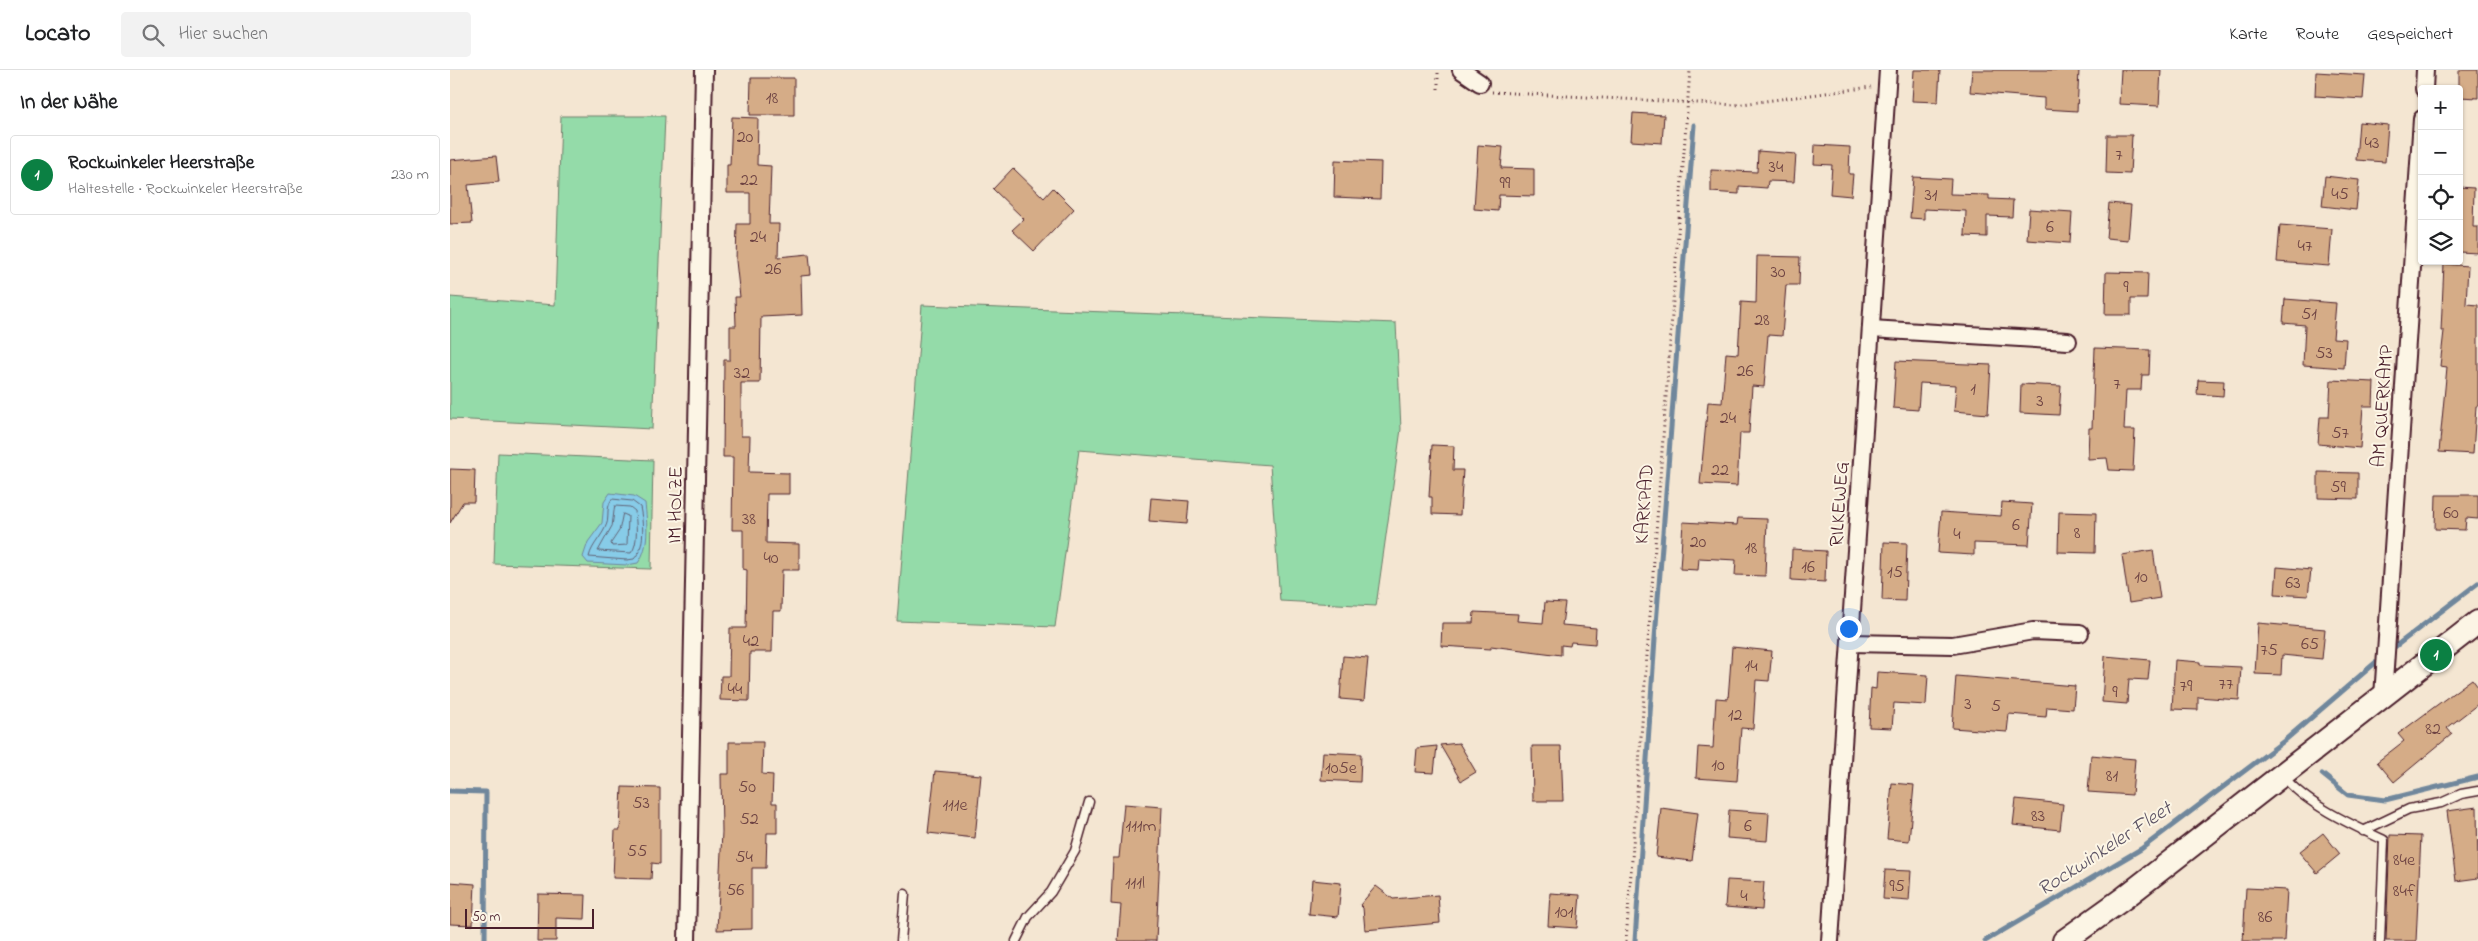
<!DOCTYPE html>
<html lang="de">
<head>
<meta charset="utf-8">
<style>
	body { margin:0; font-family:"Indie Flower",sans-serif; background:#f2f2f2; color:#202124 }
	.controls { position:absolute; right:15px; top:15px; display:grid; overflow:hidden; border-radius:5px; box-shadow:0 1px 4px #0004 }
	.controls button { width:45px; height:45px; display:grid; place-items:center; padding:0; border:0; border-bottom:1px solid #e0e0e0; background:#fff; color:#202124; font:25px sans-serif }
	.scale { position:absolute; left:15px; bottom:12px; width:129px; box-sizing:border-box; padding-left:5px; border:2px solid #4a1f2b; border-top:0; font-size:14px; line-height:18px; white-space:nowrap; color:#4a1f2b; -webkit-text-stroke:4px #fcf5e5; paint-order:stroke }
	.you { position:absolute; left:1398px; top:558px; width:18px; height:18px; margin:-12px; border:4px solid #fff; border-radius:50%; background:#1a73e8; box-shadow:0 0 0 8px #1a73e833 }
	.badge { display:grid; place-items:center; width:32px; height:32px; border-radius:50%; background:#0b8043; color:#fff; font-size:16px; font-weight:700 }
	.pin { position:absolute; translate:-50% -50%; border:2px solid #fff; box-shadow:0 1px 5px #0006 }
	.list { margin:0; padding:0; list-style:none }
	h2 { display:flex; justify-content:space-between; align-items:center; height:65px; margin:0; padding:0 20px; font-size:21px }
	h2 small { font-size:16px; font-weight:400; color:#757577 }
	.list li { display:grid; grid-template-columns:32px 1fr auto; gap:15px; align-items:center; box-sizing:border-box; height:80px; margin:0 10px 10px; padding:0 10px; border:1px solid #e0e0e0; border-radius:5px }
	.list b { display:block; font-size:19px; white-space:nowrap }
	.list p { margin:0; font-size:16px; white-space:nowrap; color:#757577 }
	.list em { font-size:16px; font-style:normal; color:#757577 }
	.icon { flex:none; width:28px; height:28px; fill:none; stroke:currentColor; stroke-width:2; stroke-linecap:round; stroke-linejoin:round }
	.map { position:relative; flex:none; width:2028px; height:871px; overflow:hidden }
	header { display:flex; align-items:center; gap:30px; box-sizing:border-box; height:70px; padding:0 25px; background:#fff; border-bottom:1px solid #e0e0e0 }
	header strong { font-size:24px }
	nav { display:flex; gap:28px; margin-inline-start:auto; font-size:18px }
	.search { width:350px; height:45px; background:#f2f2f2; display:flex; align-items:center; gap:12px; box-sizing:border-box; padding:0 18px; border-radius:5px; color:#757577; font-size:19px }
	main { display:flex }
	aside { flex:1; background:#fff }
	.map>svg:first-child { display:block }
</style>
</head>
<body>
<header>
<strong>Locato</strong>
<div class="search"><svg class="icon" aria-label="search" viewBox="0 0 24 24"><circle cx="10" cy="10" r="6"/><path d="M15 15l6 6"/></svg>Hier suchen</div>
<nav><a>Karte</a><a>Route</a><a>Gespeichert</a></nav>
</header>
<main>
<aside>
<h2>In der Nähe<small></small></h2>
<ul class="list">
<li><span class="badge">1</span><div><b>Rockwinkeler Heerstraße</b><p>Haltestelle · Rockwinkeler Heerstraße</p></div><em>230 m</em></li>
</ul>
</aside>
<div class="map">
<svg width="2028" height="871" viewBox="0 0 2028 871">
	<rect width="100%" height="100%" fill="#f4e6d2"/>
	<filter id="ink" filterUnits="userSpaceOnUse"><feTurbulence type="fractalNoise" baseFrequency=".02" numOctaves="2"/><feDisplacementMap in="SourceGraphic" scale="10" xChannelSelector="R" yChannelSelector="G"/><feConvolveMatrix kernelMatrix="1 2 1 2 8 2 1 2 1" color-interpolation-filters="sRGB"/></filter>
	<g filter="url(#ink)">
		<g fill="#94dba9" stroke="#6f7d6a">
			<path d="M 111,46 L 215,46 L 202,359 L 0,349 L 0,227 L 105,235 Z"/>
			<path d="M 472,235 L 946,253 L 951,359 L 926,536 L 830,531 L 820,395 L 629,380 L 605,557 L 447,551 Z"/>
			<path d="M 48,383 L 203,390 L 201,499 L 44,494 Z"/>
		</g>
		<path fill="#87cce8" stroke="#6f879c" d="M 160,423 L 184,426 L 195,433 C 197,453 200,476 188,493 L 177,495 L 138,493 L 133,487 L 138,472 L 152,453 L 154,432 Z"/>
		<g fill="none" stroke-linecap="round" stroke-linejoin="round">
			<g stroke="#626477" stroke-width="1">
				<path d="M 162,429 L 182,431 L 190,437 C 193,452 196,476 184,489 L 177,490 L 139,487 C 142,474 153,466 157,453 C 159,445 156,437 162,429 Z"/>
				<path d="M 165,436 L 180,437 L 185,441 C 186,452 189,474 181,483 L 148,481 L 162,456 Z"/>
				<path d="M 173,444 L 178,446 L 177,475 L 162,476 L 161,473 L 169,461 Z"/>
			</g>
			<g stroke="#6f879c" stroke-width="5">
				<path d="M 1942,579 L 2028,513"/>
				<path d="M 1872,704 L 1898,725 L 1935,730 L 2028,707"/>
				<path d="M 0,721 L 36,722 L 35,871"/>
				<path d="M 1185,871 L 1205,568 L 1244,55"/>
				<path d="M 1535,871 L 1691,779 L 1834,671 L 1925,593"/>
			</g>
		</g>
		<g fill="#d5ac87" stroke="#4a1f2b">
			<path d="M 1464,0 L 1490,0 L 1488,32 L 1462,31 Z"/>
			<path d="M 1522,0 L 1629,0 L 1627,41 L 1594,39 L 1594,28 L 1520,22 Z"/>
			<path d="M 1671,0 L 1711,0 L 1709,36 L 1669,34 Z"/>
			<path d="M 2009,0 L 2028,0 L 2028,28 L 2009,27 Z"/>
			<path d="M 1866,2 L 1915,5 L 1913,29 L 1865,26 Z"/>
			<path d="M 301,8 L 344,8 L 344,45 L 300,45 Z"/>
			<path d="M 1183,43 L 1214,45 L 1212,73 L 1181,71 Z"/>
			<path d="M 282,47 L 308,48 L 307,95 L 321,96 L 319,154 L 329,154 L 328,187 L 359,184 L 361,205 L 351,206 L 352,245 L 311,247 L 310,313 L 291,313 L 291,366 L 300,366 L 299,402 L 339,403 L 339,424 L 317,424 L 316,473 L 349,474 L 349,500 L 332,500 L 331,541 L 323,541 L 322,582 L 300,582 L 299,631 L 270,630 L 271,606 L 279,606 L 280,558 L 296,558 L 297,500 L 293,499 L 293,460 L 282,460 L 283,387 L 273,387 L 274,290 L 280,290 L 280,256 L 286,256 L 285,227 L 290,227 L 286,191 L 287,154 L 300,154 L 300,123 L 277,123 L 277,95 L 280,95 Z"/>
			<path d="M 1909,52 L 1938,55 L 1935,92 L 1906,90 Z"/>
			<path d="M 1657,65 L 1682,65 L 1680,104 L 1656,103 Z"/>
			<path d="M 1028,75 L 1053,77 L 1051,98 L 1084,99 L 1084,126 L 1049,125 L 1048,141 L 1024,139 Z"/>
			<path d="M 1365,75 L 1400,77 L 1399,104 L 1403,104 L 1401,126 L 1380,124 L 1382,95 L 1364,94 Z"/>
			<path d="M 1308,81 L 1346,84 L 1344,112 L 1318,111 L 1317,118 L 1289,116 L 1289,124 L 1261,122 L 1261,100 L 1307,102 Z"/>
			<path d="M 46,86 L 49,112 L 18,115 L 22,153 L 0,154 L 0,90 Z"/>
			<path d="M 885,90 L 931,92 L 930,129 L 884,127 Z"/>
			<path d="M 563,98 L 594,128 L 603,118 L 624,139 L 584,181 L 562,160 L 574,149 L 543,119 Z"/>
			<path d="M 1875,106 L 1909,110 L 1906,140 L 1872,136 Z"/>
			<path d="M 1463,107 L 1501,109 L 1500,124 L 1539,125 L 1539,129 L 1563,130 L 1562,147 L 1537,146 L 1537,167 L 1515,166 L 1516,141 L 1474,139 L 1474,149 L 1460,148 Z"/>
			<path d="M 2009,117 L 2024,118 L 2023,157 L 2028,157 L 2028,183 L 2009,182 Z"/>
			<path d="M 1659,133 L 1681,135 L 1678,170 L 1656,168 Z"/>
			<path d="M 1579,139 L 1622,142 L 1620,173 L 1577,170 Z"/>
			<path d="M 1830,155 L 1882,159 L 1879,196 L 1827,192 Z"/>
			<path d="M 1307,186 L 1350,187 L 1349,215 L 1336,215 L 1332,266 L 1318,265 L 1314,317 L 1302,316 L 1299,363 L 1290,363 L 1287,416 L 1250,414 L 1258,332 L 1272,333 L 1276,283 L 1288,284 L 1291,232 L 1306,233 Z"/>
			<path d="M 1994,194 L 2018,196 L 2016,234 L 2028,235 L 2028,336 L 2026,336 L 2023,384 L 1989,382 L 1997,297 L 1990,296 L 1994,261 L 1991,261 Z"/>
			<path d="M 1656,202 L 1698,203 L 1697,229 L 1681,229 L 1681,245 L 1655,245 Z"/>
			<path d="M 1835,229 L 1886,233 L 1883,268 L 1896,269 L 1894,298 L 1853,295 L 1855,255 L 1833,253 Z"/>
			<path d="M 1645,278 L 1700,280 L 1699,305 L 1692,305 L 1691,320 L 1676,320 L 1674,360 L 1685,360 L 1683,401 L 1659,400 L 1657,388 L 1638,389 L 1639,358 L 1642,358 Z"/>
			<path d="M 1446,291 L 1541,295 L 1538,344 L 1504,341 L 1506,315 L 1470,313 L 1468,340 L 1443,338 Z"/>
			<path d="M 1748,310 L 1774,311 L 1773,326 L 1747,324 Z"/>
			<path d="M 1881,310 L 1924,312 L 1923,336 L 1913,336 L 1910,378 L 1868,374 L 1870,347 L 1879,347 Z"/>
			<path d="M 1571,314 L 1611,316 L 1609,345 L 1570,343 Z"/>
			<path d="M 982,375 L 1004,376 L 1003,400 L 1013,400 L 1010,445 L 982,444 L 982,427 L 979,427 Z"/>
			<path d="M 0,399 L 25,400 L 24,432 L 13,432 L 0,453 Z"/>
			<path d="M 1868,402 L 1908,403 L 1908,429 L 1868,428 Z"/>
			<path d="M 1986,425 L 2028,425 L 2028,449 L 2016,448 L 2015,460 L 1985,459 Z"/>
			<path d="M 701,428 L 739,431 L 737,454 L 699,451 Z"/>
			<path d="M 1552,432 L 1582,434 L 1579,475 L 1524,473 L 1524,485 L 1488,483 L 1491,442 L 1551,446 Z"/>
			<path d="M 1609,442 L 1646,443 L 1645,483 L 1608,482 Z"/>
			<path d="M 1288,448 L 1317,449 L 1315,506 L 1285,505 L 1286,490 L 1249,488 L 1248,500 L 1230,499 L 1233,452 L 1287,455 Z"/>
			<path d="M 1434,472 L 1457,473 L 1455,531 L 1432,530 Z"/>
			<path d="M 1342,479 L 1376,481 L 1375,512 L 1341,510 Z"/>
			<path d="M 1703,480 L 1710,528 L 1679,533 L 1672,485 Z"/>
			<path d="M 1827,497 L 1861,500 L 1858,526 L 1825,524 Z"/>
			<path d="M 1095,532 L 1115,533 L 1112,555 L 1146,558 L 1145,574 L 1121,572 L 1120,576 L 1111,575 L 1111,585 L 1041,576 L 1041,579 L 991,576 L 992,553 L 1023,553 L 1024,542 L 1068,544 L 1067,551 L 1093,553 Z"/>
			<path d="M 1808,553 L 1875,559 L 1872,589 L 1832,585 L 1831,605 L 1805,604 Z"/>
			<path d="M 1282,577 L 1322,581 L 1319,611 L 1306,610 L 1303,659 L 1291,658 L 1287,711 L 1246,708 L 1248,677 L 1263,678 L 1266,628 L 1278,629 Z"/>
			<path d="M 893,586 L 918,588 L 914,631 L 890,629 Z"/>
			<path d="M 1655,586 L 1700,590 L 1698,610 L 1679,609 L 1677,634 L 1652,632 Z"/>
			<path d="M 1725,590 L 1750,592 L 1750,595 L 1791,597 L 1789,630 L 1748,627 L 1748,640 L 1722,639 Z"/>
			<path d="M 1427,602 L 1478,605 L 1476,635 L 1444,633 L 1442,658 L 1419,657 L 1421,618 L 1426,619 Z"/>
			<path d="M 1506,606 L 1625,616 L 1623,639 L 1597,637 L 1596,647 L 1559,644 L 1557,662 L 1502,658 Z"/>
			<path d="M 2022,609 L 2028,617 L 2028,634 L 1997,658 L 2002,664 L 1944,712 L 1927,692 L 1954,671 L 1948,664 Z"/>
			<path d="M 279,672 L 313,672 L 312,704 L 323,705 L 322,733 L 327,733 L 327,763 L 317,763 L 316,798 L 302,798 L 302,859 L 267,860 L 272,762 L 271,704 L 279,704 Z"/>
			<path d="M 1009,673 L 1026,702 L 1011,711 L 990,675 Z"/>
			<path d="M 987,676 L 984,703 L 965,702 L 967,678 Z"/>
			<path d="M 1082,676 L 1111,676 L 1113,731 L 1083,731 Z"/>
			<path d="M 873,682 L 911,684 L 910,712 L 871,710 Z"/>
			<path d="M 1641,685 L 1685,689 L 1682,725 L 1638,722 Z"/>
			<path d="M 485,701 L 531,705 L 525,768 L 478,763 Z"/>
			<path d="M 1442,713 L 1464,715 L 1459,771 L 1437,769 Z"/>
			<path d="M 172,717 L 210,718 L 210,794 L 202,793 L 201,809 L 163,808 L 165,760 L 170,760 Z"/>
			<path d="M 1566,729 L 1613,734 L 1610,760 L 1563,755 Z"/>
			<path d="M 674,734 L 712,737 L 706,871 L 668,871 L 671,835 L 661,834 L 663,788 L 669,788 Z"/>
			<path d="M 2027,737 L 2028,808 L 2006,811 L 1997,741 Z"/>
			<path d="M 1211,738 L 1248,743 L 1242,791 L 1206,787 Z"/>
			<path d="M 1279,740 L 1319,743 L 1317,771 L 1277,768 Z"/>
			<path d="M 1873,763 L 1890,784 L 1867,803 L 1849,782 Z"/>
			<path d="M 1940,765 L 1971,766 L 1966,871 L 1936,871 Z"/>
			<path d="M 1435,800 L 1461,801 L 1459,831 L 1433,829 Z"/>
			<path d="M 862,810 L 891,813 L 888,847 L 859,844 Z"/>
			<path d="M 1277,810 L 1314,812 L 1312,840 L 1275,837 Z"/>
			<path d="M 0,812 L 25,814 L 23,855 L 0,854 Z"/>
			<path d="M 926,816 L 943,829 L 988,825 L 990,853 L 915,860 L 913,838 L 910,835 Z"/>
			<path d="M 1796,818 L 1837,820 L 1834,871 L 1793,871 Z"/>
			<path d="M 1100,823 L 1130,825 L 1127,858 L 1098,856 Z"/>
			<path d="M 88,824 L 136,825 L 135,849 L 106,848 L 106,871 L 87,871 Z"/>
		</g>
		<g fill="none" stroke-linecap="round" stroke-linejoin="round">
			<g stroke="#4a1f2b" stroke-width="11">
				<g id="lane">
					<path d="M 1834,707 C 1856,734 1902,755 1934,770 L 1930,871"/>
					<path d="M 1913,761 L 1959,739 L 1991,733 L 2011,724 L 2028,721"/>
					<path d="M 451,871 L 455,824"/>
					<path d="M 566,871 L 578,847 L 601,822 L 625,781 L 639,732"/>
				</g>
			</g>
			<g stroke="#4a1f2b" stroke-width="20">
				<g id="street">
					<path d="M 1011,0 L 1030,13"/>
					<path d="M 1974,19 L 1975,0"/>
					<path d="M 1421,259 L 1618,271"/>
					<path d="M 1400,573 L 1503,575 L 1583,561 L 1630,563"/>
					<path d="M 1933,627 L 1972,49"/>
					<path d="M 237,871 L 254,0"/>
					<path d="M 1380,871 L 1438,0"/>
				</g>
			</g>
			<g stroke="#4a1f2b" stroke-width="26">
				<path id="secondary" d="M 1614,871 L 1674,828 L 2028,552"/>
			</g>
			<g stroke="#4a1f2b" stroke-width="3" stroke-dasharray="1 4" stroke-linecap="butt">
				<path d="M 988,19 L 988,0"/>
				<path d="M 1042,22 L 1285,35 L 1421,17"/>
				<path d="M 1176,871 L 1240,0"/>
			</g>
			<use href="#lane" stroke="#fcf5e5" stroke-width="8"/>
			<use href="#street" stroke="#fcf5e5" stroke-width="16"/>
			<use href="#secondary" stroke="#fcf5e5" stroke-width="22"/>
		</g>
	</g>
	<g text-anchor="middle" stroke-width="4" stroke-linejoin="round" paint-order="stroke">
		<g font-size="18" fill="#6d4242">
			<text x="322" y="33">18</text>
			<text x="295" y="72">20</text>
			<text x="1922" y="78">43</text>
			<text x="1669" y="90">7</text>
			<text x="1326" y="102">34</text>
			<text x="299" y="115">22</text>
			<text x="1055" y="118">99</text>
			<text x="1890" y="129">45</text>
			<text x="1481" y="130">31</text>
			<text x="1600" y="162">6</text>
			<text x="308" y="172">24</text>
			<text x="1855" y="181">47</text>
			<text x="323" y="204">26</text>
			<text x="1328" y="207">30</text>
			<text x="1676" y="222">9</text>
			<text x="1859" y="249">51</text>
			<text x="1312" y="255">28</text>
			<text x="1874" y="288">53</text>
			<text x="1295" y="306">26</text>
			<text x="292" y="308">32</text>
			<text x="1667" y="319">7</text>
			<text x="1523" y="324">1</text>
			<text x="1590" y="336">3</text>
			<text x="1278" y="353">24</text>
			<text x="1890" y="368">57</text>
			<text x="1270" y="405">22</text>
			<text x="1888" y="422">59</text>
			<text x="2001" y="448">60</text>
			<text x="299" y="454">38</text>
			<text x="1566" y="460">6</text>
			<text x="1627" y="468">8</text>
			<text x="1507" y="469">4</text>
			<text x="1248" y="477">20</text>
			<text x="1301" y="483">18</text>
			<text x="321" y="493">40</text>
			<text x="1358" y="502">16</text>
			<text x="1445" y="507">15</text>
			<text x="1691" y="512">10</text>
			<text x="1843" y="518">63</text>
			<text x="301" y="576">42</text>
			<text x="1860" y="579">65</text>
			<text x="1819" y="585">75</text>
			<text x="1301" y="601">14</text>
			<text x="1776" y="619">77</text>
			<text x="1736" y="621">79</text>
			<text x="285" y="624">44</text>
			<text x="1665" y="627">9</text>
			<text x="1518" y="639">3</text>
			<text x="1546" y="641">5</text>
			<text x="1285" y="650">12</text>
			<text x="1983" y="664">82</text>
			<text x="1268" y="700">10</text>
			<text x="891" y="703">105e</text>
			<text x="1662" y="711">81</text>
			<text x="297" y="722">50</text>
			<text x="191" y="738">53</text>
			<text x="505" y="740">111e</text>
			<text x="1588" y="751">83</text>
			<text x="299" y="754">52</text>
			<text x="691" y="761">111m</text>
			<text x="1298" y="761">6</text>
			<text x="187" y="786">55</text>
			<text x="294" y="792">54</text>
			<text x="1954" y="795">84e</text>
			<text x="685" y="818">111l</text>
			<text x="1447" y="821">95</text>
			<text x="285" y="825">56</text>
			<text x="1954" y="826">84f</text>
			<text x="1294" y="831">4</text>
			<text x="1114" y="847">101</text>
			<text x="1815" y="852">86</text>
		</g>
		<g font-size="20" fill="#4a1f2b" stroke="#fcf5e5">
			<text transform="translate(1931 336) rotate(-86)" y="7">AM QUERKAMP</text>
			<text transform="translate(1193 434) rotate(-86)" y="7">KARKPAD</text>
			<text transform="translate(1388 434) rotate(-86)" y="7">RILKEWEG</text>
			<text transform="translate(224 435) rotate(-89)" y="7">IM HOLZE</text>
		</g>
		<g font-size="21" font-style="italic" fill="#5c5364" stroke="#fcf5e5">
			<text transform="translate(1654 778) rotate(-33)" y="7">Rockwinkeler Fleet</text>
		</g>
	</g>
</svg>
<div class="controls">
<button>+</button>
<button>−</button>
<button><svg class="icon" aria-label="locate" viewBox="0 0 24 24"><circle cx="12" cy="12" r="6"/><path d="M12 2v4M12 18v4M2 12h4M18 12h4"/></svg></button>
<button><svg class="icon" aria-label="layers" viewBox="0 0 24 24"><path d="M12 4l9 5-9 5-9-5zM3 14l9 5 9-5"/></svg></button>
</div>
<div class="scale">50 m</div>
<div class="you"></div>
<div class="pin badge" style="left:1986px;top:585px">1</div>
</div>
</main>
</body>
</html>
